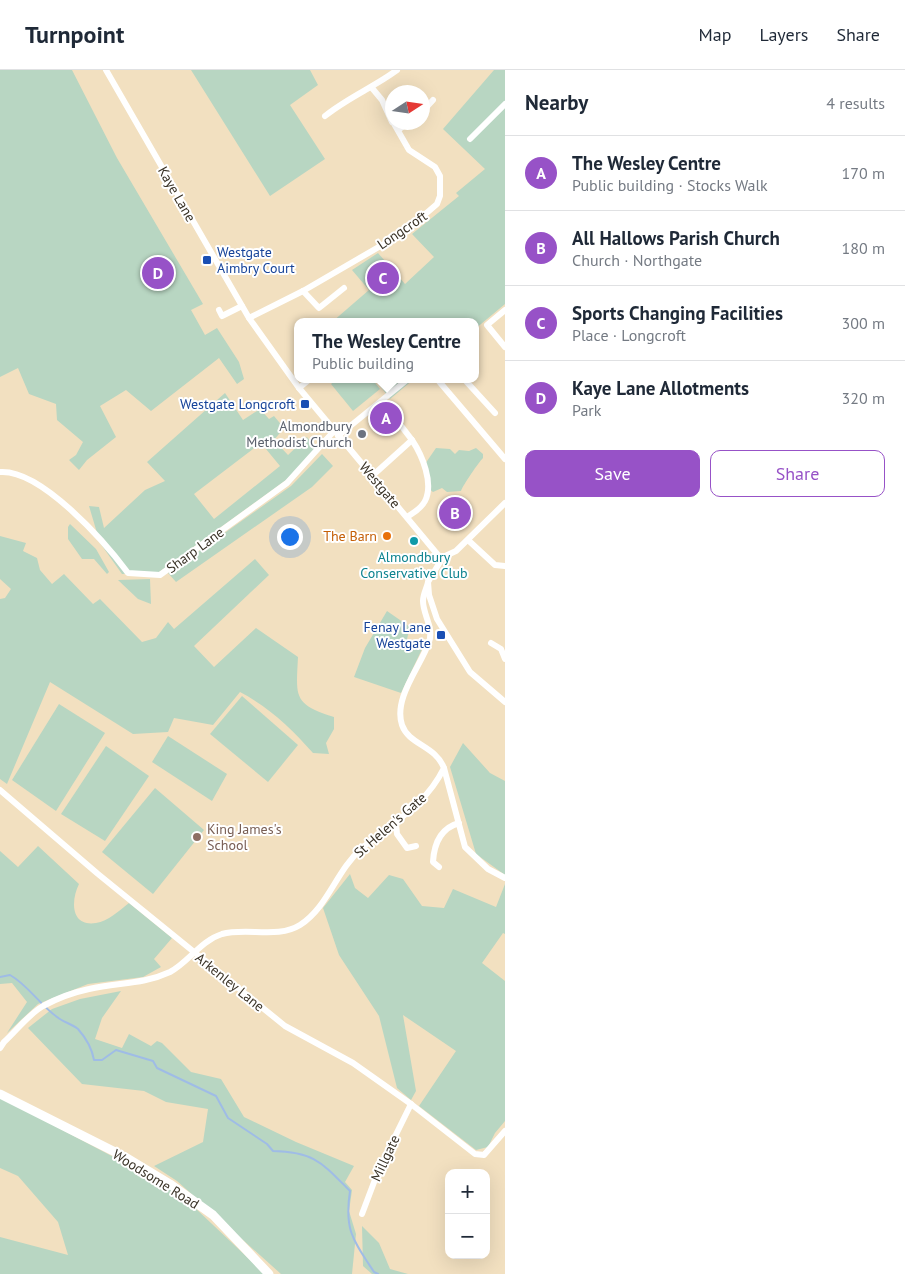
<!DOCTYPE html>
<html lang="en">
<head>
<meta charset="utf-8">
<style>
	body { margin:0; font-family:"PT Sans",sans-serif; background:#f2f2f3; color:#1f2937 }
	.controls { position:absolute; right:15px; bottom:15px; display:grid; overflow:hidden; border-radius:10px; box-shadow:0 5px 20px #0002 }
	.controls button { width:45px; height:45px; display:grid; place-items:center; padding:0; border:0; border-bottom:1px solid #e0e1e3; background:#fff; color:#1f2937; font:25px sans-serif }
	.compass { position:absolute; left:385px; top:15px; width:45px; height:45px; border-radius:50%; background:#fff; box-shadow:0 5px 20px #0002; rotate:78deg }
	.you { position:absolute; left:289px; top:466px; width:18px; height:18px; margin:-12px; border:4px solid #fff; border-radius:50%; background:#1a73e8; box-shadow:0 0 0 8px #1a73e833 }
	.badge { display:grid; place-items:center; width:32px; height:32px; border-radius:50%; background:#9752c7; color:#fff; font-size:16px; font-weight:700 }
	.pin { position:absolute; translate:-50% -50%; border:2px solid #fff; box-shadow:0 1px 5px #0006 }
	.popup { position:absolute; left:294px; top:248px; width:185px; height:65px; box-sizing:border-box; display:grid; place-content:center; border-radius:10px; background:#fff; filter:drop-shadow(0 1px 4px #0005); font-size:16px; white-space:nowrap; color:#747a83 }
	.popup b { font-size:19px; color:#1f2937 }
	.popup::after { content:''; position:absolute; left:50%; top:100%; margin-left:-10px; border:10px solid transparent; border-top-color:#fff }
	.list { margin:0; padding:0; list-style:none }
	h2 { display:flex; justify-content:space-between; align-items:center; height:65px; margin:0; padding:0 20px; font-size:21px }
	h2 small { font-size:16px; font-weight:400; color:#747a83 }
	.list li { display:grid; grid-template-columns:32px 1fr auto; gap:15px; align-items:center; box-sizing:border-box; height:75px; padding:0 20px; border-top:1px solid #e0e1e3 }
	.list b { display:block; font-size:19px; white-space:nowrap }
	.list p { margin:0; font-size:16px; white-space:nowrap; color:#747a83 }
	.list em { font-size:16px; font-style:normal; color:#747a83 }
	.actions { display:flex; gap:10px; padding:15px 20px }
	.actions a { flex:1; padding:11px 0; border:1px solid #9752c7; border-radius:10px; text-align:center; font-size:18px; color:#9752c7 }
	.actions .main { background:#9752c7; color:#fff }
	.map { position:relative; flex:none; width:505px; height:1204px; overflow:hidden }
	header { display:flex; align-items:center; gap:30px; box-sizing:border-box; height:70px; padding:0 25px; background:#fff; border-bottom:1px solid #e0e1e3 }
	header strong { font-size:24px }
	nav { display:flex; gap:28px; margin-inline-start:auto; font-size:18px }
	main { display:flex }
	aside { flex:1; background:#fff }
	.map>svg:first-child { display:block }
</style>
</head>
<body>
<header>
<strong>Turnpoint</strong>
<nav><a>Map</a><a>Layers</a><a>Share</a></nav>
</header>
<main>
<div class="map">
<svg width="505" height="1204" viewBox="0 0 505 1204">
	<rect width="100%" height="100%" fill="#f2e0c0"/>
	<g fill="#b8d6c2" fill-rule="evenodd">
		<path d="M 0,0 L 72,0 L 117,88 L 203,234 L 191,240 L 205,265 L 217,258 L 239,292 L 244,309 L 237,314 L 219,288 L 151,341 L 126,320 L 100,336 L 116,367 L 87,390 L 79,400 L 69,390 L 76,385 L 83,372 L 57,350 L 56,334 L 29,324 L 18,298 L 0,307 Z"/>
		<path d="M 191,0 L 310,0 L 318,15 L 290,35 L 325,89 L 270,126 Z"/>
		<path d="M 494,0 L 505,0 L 505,234 L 475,259 L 475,252 L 332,252 L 369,220 L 352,200 L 378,183 L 405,214 L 434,187 L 412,164 L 459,126 L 456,123 L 485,99 L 443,59 Z"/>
		<path d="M 337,309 L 372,309 L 380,319 L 353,341 L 331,314 Z"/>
		<path d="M 375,309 L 414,309 L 390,329 Z"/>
		<path d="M 225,323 L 243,350 L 260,339 L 269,349 L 274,346 L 284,358 L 274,370 L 288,385 L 307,367 L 317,380 L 286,410 L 159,502 L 122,504 L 100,473 L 89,436 L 99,437 L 104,458 L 145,420 L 165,411 L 147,392 ZM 261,373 L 280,396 L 214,449 L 194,424 Z"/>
		<path d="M 436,378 L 450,379 L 455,384 L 459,380 L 469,381 L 476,378 L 483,384 L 483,388 C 479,392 463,415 461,421 L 447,422 L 442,418 L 433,422 L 427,417 L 425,394 Z"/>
		<path d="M 322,384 L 333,396 L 312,417 L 176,512 L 168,503 L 291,416 Z"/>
		<path d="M 70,454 L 96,479 L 109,502 L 107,504 L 94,489 L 82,489 L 68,469 L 68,457 Z"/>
		<path d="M 0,466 L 26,473 L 23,481 L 37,488 L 40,500 L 52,514 L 64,504 L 93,534 L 100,529 L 142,572 L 156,568 L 168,552 L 174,559 L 255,489 L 269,505 L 194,576 L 214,597 L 256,558 L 298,587 C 296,627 293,634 334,647 L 334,659 L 326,673 L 329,684 L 313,683 C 291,658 270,638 240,622 L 213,655 L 174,648 L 168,662 L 133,664 L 50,612 L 7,714 L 0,709 L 0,529 L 5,528 L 11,519 L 0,509 Z"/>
		<path d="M 150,509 L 151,534 L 138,529 L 118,510 Z"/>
		<path d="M 387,541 L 410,557 L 406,573 L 423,577 L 401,623 L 354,607 L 365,578 Z"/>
		<path d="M 242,626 L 298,675 L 268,712 L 210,664 Z"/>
		<path d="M 59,634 L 105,663 L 56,741 L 12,710 Z"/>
		<path d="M 168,666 L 227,704 L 212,731 L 152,692 Z"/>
		<path d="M 463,673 L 490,703 L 505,711 L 505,805 L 476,784 L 450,697 Z"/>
		<path d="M 106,676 L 149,706 L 105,771 L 61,744 Z"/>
		<path d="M 155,718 L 204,760 L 153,824 L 102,782 Z"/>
		<path d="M 38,776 L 79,814 C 71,830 70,857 96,853 C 108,851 119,841 129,833 L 172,868 L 154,889 L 161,897 L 143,907 L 88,914 L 38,934 L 7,963 L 27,932 L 12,913 L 0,914 L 0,781 L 18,797 Z"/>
		<path d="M 350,804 L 355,818 L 368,828 L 389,805 L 403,809 L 422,836 L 444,838 L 453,819 L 496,837 L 505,814 L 505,864 L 503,863 L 482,893 L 505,911 L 505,1051 L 495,1063 L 488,1077 L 476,1080 L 419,1036 L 456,981 L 403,945 L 416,1021 L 411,1030 L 397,1018 L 379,946 L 339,885 L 323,838 Z"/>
		<path d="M 121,921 L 102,948 L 95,969 L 122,978 L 129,964 L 151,976 L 157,971 L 162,973 L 191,1002 L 221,1009 L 244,1047 L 296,1072 L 354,1096 L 345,1112 L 352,1120 L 349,1141 L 356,1164 L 352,1204 L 281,1204 L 177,1111 L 154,1096 L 203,1072 L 208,1039 L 166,1032 L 144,1021 L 82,1014 L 28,958 L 52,939 L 80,929 Z"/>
		<path d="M 0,1027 L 176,1120 L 265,1204 L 0,1204 L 0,1167 L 68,1185 L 58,1152 L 18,1106 L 0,1098 Z"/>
		<path d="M 362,1156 L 379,1173 L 390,1199 L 408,1204 L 372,1204 L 363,1196 Z"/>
	</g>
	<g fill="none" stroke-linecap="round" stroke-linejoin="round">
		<path stroke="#9fbce6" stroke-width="2" d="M 0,907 L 10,905 C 28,915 40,935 57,947 C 63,952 72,954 78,959 C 86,968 92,979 94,990 L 102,990 L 116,980 L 153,991 L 157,998 L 216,1026 L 228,1048 L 267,1074 L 273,1081 C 315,1082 322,1093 350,1121 C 344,1160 353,1170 374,1202 L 378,1204"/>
		<g stroke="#fff" stroke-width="6">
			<path d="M 106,0 L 249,248 L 299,318 L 438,485 L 443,487"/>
			<path d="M 372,18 L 382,30 L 392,52"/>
			<path d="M 422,42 L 433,30"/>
			<path d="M 325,46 C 347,28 374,17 397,0"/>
			<path d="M 398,60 L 409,52"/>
			<path d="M 470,69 L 505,34"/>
			<path d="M 303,221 L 319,238 L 344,218"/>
			<path d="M 219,240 L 222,246 L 242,236"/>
			<path d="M 505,240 L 487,255 L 505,277"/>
			<path d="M 249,248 L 303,221 L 389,171 L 415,153 L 437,134 L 440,126 L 440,106 L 435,97 L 409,80 L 393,52"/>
			<path d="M 437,309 L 505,389"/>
			<path d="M 464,309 L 495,343"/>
			<path d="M 299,318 L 310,309"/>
			<path d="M 338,366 L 408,309"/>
			<path d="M 0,402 C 41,399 105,472 128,503 L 160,505 L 287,413 L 334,361"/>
			<path d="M 371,407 L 412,370 L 382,331"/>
			<path d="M 407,447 C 413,443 421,439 425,431 C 434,413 422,385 412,370"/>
			<path d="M 468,470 L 495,495 L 505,496"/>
			<path d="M 443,487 L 428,512 L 429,525 L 437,549 L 470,602 L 505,632"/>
			<path d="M 443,487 L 456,481 L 505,433"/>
			<path d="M 491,573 L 501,579 L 505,589"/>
			<path d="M 444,698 L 465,777 L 488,799 L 505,808"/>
			<path d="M 0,720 L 98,804 L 285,956 L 353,993 L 411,1034 L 475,1084 L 484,1085 L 505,1061"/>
			<path d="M 396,754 L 397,764 L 407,778 L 416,776"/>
			<path d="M 439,797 L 433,792 C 434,774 441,758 459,753"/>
			<path d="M 0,978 L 4,972 C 16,961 29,944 43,936 C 56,929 75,922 89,919 C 118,912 142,915 170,902 C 189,892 200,871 222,864 C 246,857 278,869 300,855 C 328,837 336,801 361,779 C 392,752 424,738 444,698 C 435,675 409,675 402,655 C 393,628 421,596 429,572 C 434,557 423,545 423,531 C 423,524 427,518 428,512"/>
			<path d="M 362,1144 L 379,1099 L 411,1034"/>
		</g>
		<path stroke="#fff" stroke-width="9" d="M 0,1024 L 127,1088 L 170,1114 L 213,1145 L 269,1204"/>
	</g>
	<g fill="#1a4fb4" stroke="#fff" stroke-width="2">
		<rect x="202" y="185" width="10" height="10" rx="2.5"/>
		<rect x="300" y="329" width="10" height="10" rx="2.5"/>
		<rect x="436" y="560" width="10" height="10" rx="2.5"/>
	</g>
	<circle fill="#6b7280" stroke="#fff" stroke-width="2" cx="362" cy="364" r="5"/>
	<circle fill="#e8710a" stroke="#fff" stroke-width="2" cx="387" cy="466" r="5"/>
	<circle fill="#0f9aa8" stroke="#fff" stroke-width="2" cx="414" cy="471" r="5"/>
	<circle fill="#8d6e63" stroke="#fff" stroke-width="2" cx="197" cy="767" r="5"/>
	<g text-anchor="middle" stroke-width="4" stroke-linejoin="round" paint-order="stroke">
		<g font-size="14" fill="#393226" stroke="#fff">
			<text transform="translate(177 124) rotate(60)" y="5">Kaye Lane</text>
			<text transform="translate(402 160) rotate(-34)" y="5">Longcroft</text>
			<text transform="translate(380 415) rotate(50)" y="5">Westgate</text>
			<text transform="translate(195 480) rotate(-36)" y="5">Sharp Lane</text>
			<text transform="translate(390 755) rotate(-41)" y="5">St Helen's Gate</text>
			<text transform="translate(230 912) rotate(39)" y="5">Arkenley Lane</text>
			<text transform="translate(385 1088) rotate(-65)" y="5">Millgate</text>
			<text transform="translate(156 1109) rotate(32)" y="5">Woodsome Road</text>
		</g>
		<g font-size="14" fill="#164399" stroke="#fff" text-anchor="end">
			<text x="217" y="187" text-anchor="start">Westgate<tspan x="217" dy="16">Aimbry Court</tspan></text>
			<text x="295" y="339">Westgate Longcroft</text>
			<text x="431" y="562">Fenay Lane<tspan x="431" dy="16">Westgate</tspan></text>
		</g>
		<g font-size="14" fill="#5b616d" stroke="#fff" text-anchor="end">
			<text x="352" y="361">Almondbury<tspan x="352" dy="16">Methodist Church</tspan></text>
		</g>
		<g font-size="14" fill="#c56008" stroke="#fff" text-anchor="end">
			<text x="377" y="471">The Barn</text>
		</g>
		<g font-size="14" fill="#0d838f" stroke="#fff">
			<text x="414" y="492">Almondbury<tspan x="414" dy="16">Conservative Club</tspan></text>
		</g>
		<g font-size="14" fill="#785e54" stroke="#fff" text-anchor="start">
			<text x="207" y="764">King James's<tspan x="207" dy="16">School</tspan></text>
		</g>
	</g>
</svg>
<div class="controls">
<button>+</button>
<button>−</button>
</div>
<svg class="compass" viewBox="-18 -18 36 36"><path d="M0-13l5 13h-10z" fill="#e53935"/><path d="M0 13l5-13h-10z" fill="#747a83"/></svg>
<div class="you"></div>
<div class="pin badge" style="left:386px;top:348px">A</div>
<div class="popup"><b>The Wesley Centre</b>Public building</div>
<div class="pin badge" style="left:455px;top:443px">B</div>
<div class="pin badge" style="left:383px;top:208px">C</div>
<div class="pin badge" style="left:158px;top:203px">D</div>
</div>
<aside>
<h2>Nearby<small>4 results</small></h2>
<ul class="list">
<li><span class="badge">A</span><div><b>The Wesley Centre</b><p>Public building · Stocks Walk</p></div><em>170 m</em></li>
<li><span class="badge">B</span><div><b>All Hallows Parish Church</b><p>Church · Northgate</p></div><em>180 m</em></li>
<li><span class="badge">C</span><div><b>Sports Changing Facilities</b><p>Place · Longcroft</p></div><em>300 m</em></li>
<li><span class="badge">D</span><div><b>Kaye Lane Allotments</b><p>Park</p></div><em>320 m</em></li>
</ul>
<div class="actions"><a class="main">Save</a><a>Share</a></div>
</aside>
</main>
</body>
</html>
